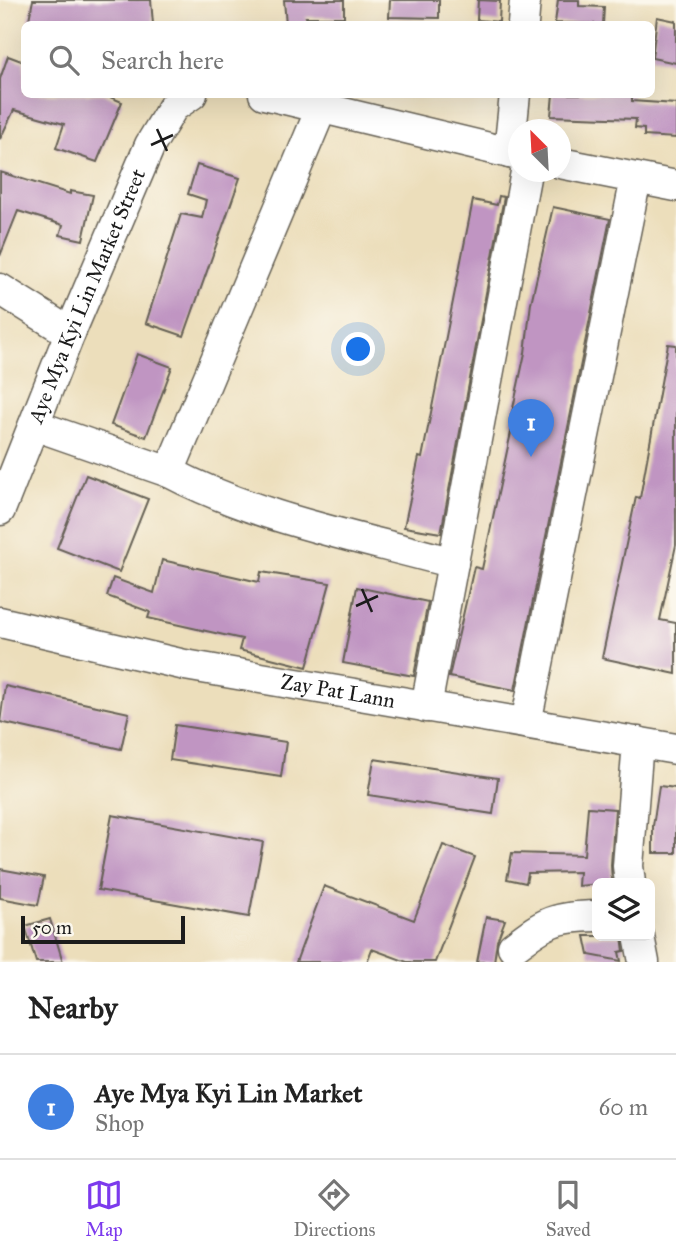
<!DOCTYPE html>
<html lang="en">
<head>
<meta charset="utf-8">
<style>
	body { margin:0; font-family:"IM FELL Great Primer",serif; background:#f2f2f2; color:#222 }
	.controls { position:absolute; right:21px; bottom:21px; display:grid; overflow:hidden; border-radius:10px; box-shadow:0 7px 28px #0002 }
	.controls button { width:63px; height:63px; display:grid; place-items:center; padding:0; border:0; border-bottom:2px solid #e0e0e0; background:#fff; color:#222; font:35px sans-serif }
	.compass { position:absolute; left:508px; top:119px; width:63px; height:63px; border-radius:50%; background:#fff; box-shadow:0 7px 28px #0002; rotate:336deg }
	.scale { position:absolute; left:21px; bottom:18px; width:164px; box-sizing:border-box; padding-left:7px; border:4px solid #1c1c1c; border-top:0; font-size:19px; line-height:24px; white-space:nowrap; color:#1c1c1c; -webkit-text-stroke:5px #fbf7ec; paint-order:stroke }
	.you { position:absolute; left:359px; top:350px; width:24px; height:24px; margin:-18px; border:5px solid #fff; border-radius:50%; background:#1a73e8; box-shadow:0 0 0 10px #1a73e833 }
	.badge { display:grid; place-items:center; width:46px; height:46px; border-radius:50%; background:#7c3aed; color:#fff; font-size:23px; font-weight:700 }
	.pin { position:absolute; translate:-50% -58px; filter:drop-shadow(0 2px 4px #0008) }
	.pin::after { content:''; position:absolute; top:37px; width:24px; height:21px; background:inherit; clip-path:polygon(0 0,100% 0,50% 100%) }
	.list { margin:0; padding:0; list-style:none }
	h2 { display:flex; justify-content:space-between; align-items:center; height:91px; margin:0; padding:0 28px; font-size:30px }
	h2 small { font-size:23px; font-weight:400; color:#767676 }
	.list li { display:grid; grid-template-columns:46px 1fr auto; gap:21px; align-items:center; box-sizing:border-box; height:105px; padding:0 28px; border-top:2px solid #e0e0e0 }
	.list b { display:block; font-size:26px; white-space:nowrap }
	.list p { margin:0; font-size:23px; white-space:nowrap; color:#767676 }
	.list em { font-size:23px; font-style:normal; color:#767676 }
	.icon { flex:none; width:38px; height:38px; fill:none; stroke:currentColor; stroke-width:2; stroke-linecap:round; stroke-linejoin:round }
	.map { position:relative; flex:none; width:676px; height:962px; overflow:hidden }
	.search { position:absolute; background:#fff; box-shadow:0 7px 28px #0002; left:21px; right:21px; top:21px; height:77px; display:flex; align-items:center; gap:18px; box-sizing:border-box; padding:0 24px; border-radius:10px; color:#767676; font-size:26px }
	.sheet { height:196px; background:#fff }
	nav { display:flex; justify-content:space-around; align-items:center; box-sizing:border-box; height:98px; border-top:2px solid #e0e0e0; background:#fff; font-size:19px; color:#767676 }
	nav a { display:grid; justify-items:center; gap:4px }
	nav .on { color:#7c3aed }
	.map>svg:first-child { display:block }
</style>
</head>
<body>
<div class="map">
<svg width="676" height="962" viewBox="0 0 676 962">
	<rect width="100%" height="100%" fill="#fbf7ec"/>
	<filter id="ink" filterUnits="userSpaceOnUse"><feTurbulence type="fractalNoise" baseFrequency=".0143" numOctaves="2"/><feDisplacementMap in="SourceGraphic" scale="14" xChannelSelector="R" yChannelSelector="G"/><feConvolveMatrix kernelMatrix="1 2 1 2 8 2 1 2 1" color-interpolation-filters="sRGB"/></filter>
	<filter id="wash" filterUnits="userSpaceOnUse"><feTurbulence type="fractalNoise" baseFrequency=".00686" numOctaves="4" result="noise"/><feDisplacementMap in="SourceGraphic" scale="28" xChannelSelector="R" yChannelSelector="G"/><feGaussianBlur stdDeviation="1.57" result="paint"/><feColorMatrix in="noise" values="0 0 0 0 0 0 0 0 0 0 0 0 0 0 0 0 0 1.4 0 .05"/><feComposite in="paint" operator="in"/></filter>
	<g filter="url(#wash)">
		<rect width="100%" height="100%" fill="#ecdebb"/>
		<g id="blocks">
			<g fill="#c095c2">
				<path d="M 33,0 L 151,0 L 153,24 L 28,24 Z"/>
				<path d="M 284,0 L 344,0 L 344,17 L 306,17 L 309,24 L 286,24 Z"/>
				<path d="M 390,0 L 439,0 L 439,18 L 389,17 Z"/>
				<path d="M 478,0 L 500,1 L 499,22 L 477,20 Z"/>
				<path d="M 558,0 L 579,0 L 579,6 L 604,7 L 603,24 L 555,23 Z"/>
				<path d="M 657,17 L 676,21 L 676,63 L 652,58 Z"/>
				<path d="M 8,56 L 24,62 L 24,94 L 103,94 L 122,102 L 97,162 L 56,148 L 64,124 L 14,110 L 0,139 L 0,79 Z"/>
				<path d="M 553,94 L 632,94 L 632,101 L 676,104 L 676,138 L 644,136 L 644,129 L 635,128 L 636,119 L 551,116 Z"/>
				<path d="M 197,165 L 240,178 L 184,336 L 146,323 L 181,214 L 202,218 L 206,200 L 188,194 Z"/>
				<path d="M 0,172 L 70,194 L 70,191 L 93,195 L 83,240 L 60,235 L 63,225 L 18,211 L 0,256 Z"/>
				<path d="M 499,196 L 504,197 L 441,533 L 404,527 L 419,457 L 422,458 L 473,200 L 497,205 Z"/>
				<path d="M 553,207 L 610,219 L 515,690 L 449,677 L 474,567 L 482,569 L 513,423 L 510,422 L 525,353 L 531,303 Z"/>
				<path d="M 668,344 L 676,345 L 676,545 L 660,620 L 676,623 L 676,674 L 602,658 L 636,497 L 640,498 Z"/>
				<path d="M 137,354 L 172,367 L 146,437 L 111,425 Z"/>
				<path d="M 86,475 L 148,499 L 119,572 L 57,548 Z"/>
				<path d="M 162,560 L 259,582 L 261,572 L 330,583 L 307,667 L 239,650 L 242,639 L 148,618 L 150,612 L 107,596 L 113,578 L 154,593 Z"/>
				<path d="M 357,587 L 428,602 L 414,676 L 343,663 Z"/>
				<path d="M 5,686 L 129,713 L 121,749 L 0,722 Z"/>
				<path d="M 175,725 L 286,742 L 281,777 L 170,760 Z"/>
				<path d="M 374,759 L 498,778 L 493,814 L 368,795 Z"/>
				<path d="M 659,786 L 676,788 L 676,853 L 653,853 L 653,826 Z"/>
				<path d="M 588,807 L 615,809 L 611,865 L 612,883 L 578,886 L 579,872 L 528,873 L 526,883 L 507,879 L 512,853 L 584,855 Z"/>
				<path d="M 112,815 L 263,842 L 249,917 L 98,890 Z"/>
				<path d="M 443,845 L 475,857 L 435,962 L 407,962 L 372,949 L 367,962 L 296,962 L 324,886 L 414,920 Z"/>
				<path d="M 0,869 L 44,877 L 38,905 L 0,898 Z"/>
				<path d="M 486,917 L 505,920 L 497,941 L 494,962 L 477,962 Z"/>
				<path d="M 50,919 L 63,962 L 36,962 L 25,926 Z"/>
				<path d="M 585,936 L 622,936 L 624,951 L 619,952 L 621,961 L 589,955 Z"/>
			</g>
		</g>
	</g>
	<g filter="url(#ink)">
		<use href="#blocks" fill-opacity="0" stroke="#656054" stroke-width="2"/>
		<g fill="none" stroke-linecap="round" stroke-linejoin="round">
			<g stroke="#656054" stroke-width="33">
				<g id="minor">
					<path d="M 523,24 L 525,0"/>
					<path d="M 264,94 L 518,155"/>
					<path d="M 509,153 L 515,94"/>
					<path d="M 560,163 L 676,186"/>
					<path d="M 0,289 L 70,333"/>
					<path d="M 34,425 L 169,472 L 321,109"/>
					<path d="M 169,472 C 256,518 358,537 453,563"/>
					<path id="s1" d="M 0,510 L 70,333 L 150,145 L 173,107 L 192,94"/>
					<path id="s2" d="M 0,622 L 185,665 L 676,749"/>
					<path d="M 426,707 L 526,172"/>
					<path d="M 526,723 L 636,178"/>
					<path d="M 630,883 L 628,866 L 638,742"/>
					<path d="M 639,936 L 644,962"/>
					<path d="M 513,947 C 547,921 554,917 597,916"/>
				</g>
			</g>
			<use href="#minor" stroke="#fff" stroke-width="30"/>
		</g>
	</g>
	<path fill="none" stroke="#1c1c1c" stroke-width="2.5" d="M 157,129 L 167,151M 151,145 L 173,135M 362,589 L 372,612M 356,606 L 378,596"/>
	<g text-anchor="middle" stroke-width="7" stroke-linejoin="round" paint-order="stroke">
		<g font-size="21" fill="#1c1c1c" stroke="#fbf7ec">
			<text dy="7" stroke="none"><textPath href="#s1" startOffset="231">Aye Mya Kyi Lin Market Street</textPath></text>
			<text dy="7" stroke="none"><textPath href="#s2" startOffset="345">Zay Pat Lann</textPath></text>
		</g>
	</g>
</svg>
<div class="controls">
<button><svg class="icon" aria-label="layers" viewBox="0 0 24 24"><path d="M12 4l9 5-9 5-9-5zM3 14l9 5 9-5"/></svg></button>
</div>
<svg class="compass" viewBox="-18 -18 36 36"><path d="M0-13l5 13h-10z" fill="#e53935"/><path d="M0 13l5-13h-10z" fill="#767676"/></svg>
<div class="scale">50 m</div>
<div class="you"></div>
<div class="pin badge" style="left:531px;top:457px;background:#3f7fe0">1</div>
<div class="search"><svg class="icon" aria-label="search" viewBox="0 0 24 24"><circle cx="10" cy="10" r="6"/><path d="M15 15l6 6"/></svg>Search here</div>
</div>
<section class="sheet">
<h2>Nearby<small></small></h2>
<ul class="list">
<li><span class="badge" style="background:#3f7fe0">1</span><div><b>Aye Mya Kyi Lin Market</b><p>Shop</p></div><em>60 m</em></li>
</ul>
</section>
<nav>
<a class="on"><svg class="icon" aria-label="map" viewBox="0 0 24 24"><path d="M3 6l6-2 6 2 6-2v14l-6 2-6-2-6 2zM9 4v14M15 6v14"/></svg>Map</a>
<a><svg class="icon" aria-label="directions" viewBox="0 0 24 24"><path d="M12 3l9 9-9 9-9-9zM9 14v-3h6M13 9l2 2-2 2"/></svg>Directions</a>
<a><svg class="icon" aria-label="saved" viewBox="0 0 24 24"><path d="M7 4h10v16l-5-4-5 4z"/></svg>Saved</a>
</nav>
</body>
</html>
